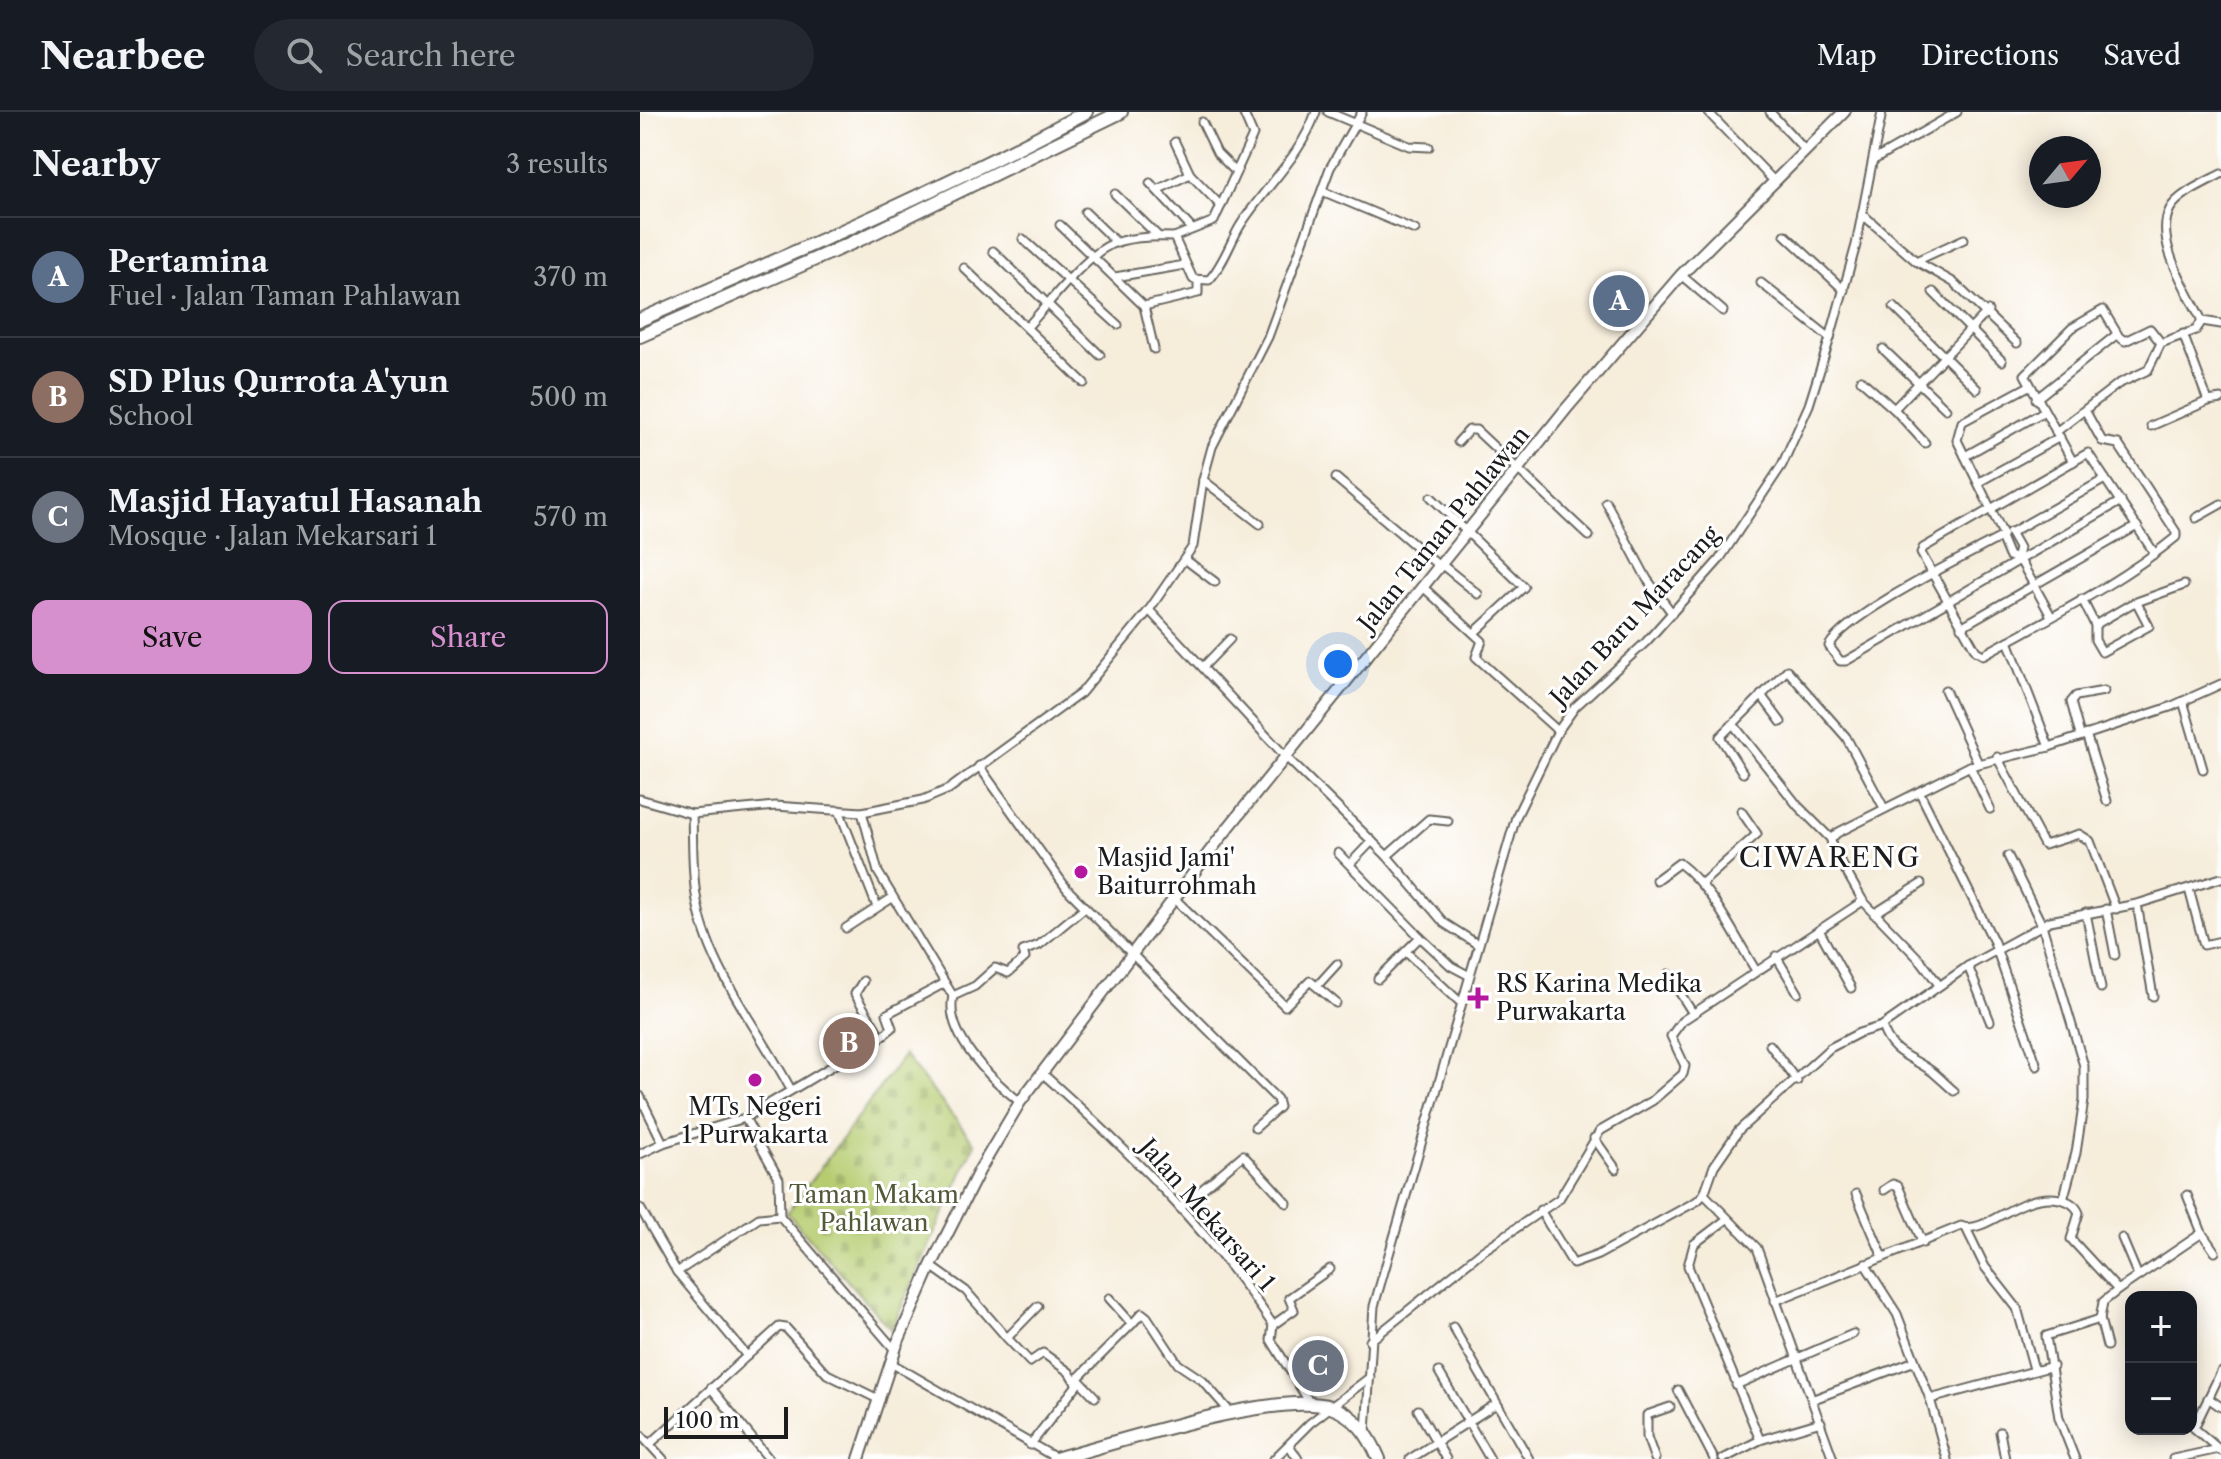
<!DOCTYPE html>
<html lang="en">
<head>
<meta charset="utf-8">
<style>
	body { margin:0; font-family:"Libre Caslon Text",serif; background:#242831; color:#f1f3f6 }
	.controls { position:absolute; right:24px; bottom:24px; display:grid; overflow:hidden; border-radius:16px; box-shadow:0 4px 20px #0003 }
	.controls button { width:72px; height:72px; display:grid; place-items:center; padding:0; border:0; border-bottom:2px solid #363941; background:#171b24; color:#f1f3f6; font:40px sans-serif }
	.compass { position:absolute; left:1389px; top:24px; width:72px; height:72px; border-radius:50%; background:#171b24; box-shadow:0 4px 20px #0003; rotate:61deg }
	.scale { position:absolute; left:24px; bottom:20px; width:124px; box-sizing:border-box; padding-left:8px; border:4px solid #1c1c1c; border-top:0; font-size:22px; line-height:28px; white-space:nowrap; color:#1c1c1c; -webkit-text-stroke:6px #fff; paint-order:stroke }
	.you { position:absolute; left:698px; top:552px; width:28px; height:28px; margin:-20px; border:6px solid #fff; border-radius:50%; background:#1a73e8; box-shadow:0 0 0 12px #1a73e833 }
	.badge { display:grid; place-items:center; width:52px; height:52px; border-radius:50%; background:#d690ce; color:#fff; font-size:26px; font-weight:700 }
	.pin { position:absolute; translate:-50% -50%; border:4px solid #fff; box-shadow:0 2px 8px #0006 }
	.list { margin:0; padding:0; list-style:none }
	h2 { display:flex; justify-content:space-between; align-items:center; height:104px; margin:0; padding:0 32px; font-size:34px }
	h2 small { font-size:26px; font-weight:400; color:#9ea1a6 }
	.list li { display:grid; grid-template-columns:52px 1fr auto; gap:24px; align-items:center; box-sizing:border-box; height:120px; padding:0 32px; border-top:2px solid #363941 }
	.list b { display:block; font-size:30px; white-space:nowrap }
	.list p { margin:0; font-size:26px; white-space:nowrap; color:#9ea1a6 }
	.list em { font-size:26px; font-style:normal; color:#9ea1a6 }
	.actions { display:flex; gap:16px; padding:24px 32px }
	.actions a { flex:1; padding:18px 0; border:2px solid #d690ce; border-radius:16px; text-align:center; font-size:28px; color:#d690ce }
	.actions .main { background:#d690ce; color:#111 }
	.icon { flex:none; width:44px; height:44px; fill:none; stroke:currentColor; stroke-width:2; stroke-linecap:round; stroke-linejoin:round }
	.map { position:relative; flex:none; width:1581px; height:1347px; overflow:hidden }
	header { display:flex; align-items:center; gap:48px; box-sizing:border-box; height:112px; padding:0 40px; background:#171b24; border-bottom:2px solid #363941 }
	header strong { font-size:38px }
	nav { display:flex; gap:44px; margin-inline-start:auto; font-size:28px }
	.search { width:560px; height:72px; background:#242831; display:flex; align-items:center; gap:20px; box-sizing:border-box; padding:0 28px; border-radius:44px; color:#9ea1a6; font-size:30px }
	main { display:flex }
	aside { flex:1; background:#171b24 }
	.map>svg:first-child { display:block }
</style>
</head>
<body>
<header>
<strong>Nearbee</strong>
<div class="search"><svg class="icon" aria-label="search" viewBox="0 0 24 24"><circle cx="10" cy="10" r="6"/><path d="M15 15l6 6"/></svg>Search here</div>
<nav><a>Map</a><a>Directions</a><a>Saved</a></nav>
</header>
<main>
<aside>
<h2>Nearby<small>3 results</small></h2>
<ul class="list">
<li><span class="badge" style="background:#5c6f8a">A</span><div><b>Pertamina</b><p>Fuel · Jalan Taman Pahlawan</p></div><em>370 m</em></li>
<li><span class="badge" style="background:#8d6e63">B</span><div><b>SD Plus Qurrota A'yun</b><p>School</p></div><em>500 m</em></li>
<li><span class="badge" style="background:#6b7280">C</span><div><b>Masjid Hayatul Hasanah</b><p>Mosque · Jalan Mekarsari 1</p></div><em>570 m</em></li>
</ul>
<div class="actions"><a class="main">Save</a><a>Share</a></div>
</aside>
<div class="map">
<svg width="1581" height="1347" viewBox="0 0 1581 1347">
	<defs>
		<pattern id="cemetery-stones" width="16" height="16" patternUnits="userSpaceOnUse" patternTransform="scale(2)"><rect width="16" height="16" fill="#b6cc70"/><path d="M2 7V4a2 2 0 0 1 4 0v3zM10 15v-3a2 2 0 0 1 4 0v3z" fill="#9caf60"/></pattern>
	</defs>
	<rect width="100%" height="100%" fill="#fff"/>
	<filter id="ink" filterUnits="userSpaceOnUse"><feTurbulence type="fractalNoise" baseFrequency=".0125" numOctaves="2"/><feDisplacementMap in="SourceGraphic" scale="16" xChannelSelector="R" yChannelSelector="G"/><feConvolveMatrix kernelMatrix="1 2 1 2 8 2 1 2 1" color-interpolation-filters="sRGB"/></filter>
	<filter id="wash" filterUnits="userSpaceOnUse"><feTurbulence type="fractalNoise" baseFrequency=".006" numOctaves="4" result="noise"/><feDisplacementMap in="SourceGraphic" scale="32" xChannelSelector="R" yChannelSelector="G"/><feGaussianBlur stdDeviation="1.8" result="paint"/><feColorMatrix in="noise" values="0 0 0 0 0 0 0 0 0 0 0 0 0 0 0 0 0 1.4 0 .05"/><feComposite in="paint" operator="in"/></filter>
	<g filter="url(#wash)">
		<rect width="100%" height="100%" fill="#f6eddb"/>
		<path fill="url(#cemetery-stones)" stroke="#697446" stroke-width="2" d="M 264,943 L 335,1032 L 251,1218 L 147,1101 Z"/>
	</g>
	<g filter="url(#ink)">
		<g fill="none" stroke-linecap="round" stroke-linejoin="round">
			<g stroke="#68655f" stroke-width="11">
				<g id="street">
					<path d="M 688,0 L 769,34 L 789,35"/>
					<path d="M 1068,0 L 1134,69"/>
					<path d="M 1130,0 L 1165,38"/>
					<path d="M 562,10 L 577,41 L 596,60"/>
					<path d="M 535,30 L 550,62 L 581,94"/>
					<path d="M 1234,48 L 1317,0"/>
					<path d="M 510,71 L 552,117"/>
					<path d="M 517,78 L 550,62"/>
					<path d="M 682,79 L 775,118"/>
					<path d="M 475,82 L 518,124"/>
					<path d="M 445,100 L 477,131"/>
					<path d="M 1222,102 L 1276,149 L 1313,170 L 1377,231"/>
					<path d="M 420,113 L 504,194 L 514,237"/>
					<path d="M 1145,123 L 1204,178"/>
					<path d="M 534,125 L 574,109 L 613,23 L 603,0"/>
					<path d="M 383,127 L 478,213"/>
					<path d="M 353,139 L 460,243"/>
					<path d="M 1276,149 L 1324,127"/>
					<path d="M 324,156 L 444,271"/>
					<path d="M 1041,163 L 1083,199"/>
					<path d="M 475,165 L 545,153"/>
					<path d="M 1121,171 L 1190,226"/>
					<path d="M 1293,180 L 1362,249"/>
					<path d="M 504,194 L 558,181 L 558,170"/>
					<path d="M 1254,195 L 1337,277"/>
					<path d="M 1562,209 C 1549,180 1513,130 1530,97 C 1538,82 1566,70 1581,62"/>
					<path d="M 1562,209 L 1581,212"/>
					<path d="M 387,215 C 409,192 439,151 466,135 C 482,125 515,124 534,125 L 553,167 L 569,168 C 583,153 590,131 600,114 C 626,73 660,46 676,0"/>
					<path d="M 1543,222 L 1568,289 L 1581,287"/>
					<path d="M 1243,237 L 1306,297"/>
					<path d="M 1221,268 L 1254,297 L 1285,331"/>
					<path d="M 1389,274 L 1322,310 L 1317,328 L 1363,422 L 1361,425 L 1369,444 L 1380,448 L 1411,504"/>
					<path d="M 1396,287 L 1476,223 L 1485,229 L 1510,217 L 1521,231"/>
					<path d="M 1254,297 L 1348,199"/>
					<path d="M 1446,300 L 1462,329 L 1478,332 L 1536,420 L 1536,425 C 1479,472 1407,507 1343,543 L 1336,539 L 1281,441 L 1283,436 L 1448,341 L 1515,442"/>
					<path d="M 1511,314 L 1568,289"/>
					<path d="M 1416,320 L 1478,272 L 1508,258 L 1521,231 L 1556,218 L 1562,209"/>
					<path d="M 818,330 L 829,318 L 836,318 L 949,424"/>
					<path d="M 1325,344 L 1403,300"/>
					<path d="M 1433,350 L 1385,263 L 1432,216 L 1463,198 L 1478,223"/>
					<path d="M 696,366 L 799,454"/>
					<path d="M 563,368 L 620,412"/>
					<path d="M 1339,370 L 1420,325"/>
					<path d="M 791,385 L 884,475 L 834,521"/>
					<path d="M 966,390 L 1007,467 L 1032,501"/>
					<path d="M 1556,406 L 1581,392"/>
					<path d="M 1370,420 L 1379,436 L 1377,445"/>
					<path d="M 1372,420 L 1465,367"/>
					<path d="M 1361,425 C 1324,445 1206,502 1189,534 L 1200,549 L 1206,549 L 1481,389"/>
					<path d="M 546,448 L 575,470"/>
					<path d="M 801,452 L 838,482"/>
					<path d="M 783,475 L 842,529 L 836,545 L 918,619"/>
					<path d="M 1442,487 L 1455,513 L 1455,528 L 1462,540 L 1509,514 L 1497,491"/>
					<path d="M 509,498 L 646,645 L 747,744 L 804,811 L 837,832"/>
					<path d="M 1455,513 L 1491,492 L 1544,473"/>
					<path d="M 1321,515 L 1497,414"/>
					<path d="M 1368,529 L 1409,635"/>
					<path d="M 563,555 L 590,527"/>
					<path d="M 1305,578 L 1338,651"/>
					<path d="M 1121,583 L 1141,610"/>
					<path d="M 1543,589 L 1563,657"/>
					<path d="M 1093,612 L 1158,694 L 1191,727"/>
					<path d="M 1446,622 L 1467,689"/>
					<path d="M 1440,623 L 1431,590 L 1436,584 L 1464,579"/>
					<path d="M 1357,645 L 1404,733 L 1439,722 L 1450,729 L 1476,797"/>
					<path d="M 339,654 L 427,777 L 637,987 L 639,995 L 615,1016"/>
					<path d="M 1330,654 L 1350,697"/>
					<path d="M 1103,661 L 1080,625 L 1147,558 L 1206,625 L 1244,696"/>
					<path d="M 1280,681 L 1354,830 L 1397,954"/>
					<path d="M 0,687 L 52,702 L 135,694 L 222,700 L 283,688 L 309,677 L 441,581 L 509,498 L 553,434 L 563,368 L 572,335 L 628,225 L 690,56 L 722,0"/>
					<path d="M 199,698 L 237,795"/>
					<path d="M 222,700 L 238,760 L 313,884 C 304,923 352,968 380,990"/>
					<path d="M 52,702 C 53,729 52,757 56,783 C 66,855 119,916 151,978"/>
					<path d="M 698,741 L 780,825 L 811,854 L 828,863"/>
					<path d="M 747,744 L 789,707 L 808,709"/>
					<path d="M 1368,744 L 1402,813 L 1444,954 L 1444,988 L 1436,1041 L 1423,1088"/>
					<path d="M 710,752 L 732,729"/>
					<path d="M 1016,768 L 1039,751 C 1073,777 1093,821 1115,857"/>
					<path d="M 1061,772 L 1117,722 L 1101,699"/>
					<path d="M 1549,777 L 1564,833 L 1581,829"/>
					<path d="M 534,786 L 645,894 L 670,869 L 696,891"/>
					<path d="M 1223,789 L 1282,850 L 1299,873"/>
					<path d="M 1497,792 L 1513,884"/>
					<path d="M 1466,797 L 1475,843"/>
					<path d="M 1446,801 L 1461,876"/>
					<path d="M 1234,802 L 1281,772"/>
					<path d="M 206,816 L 252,786"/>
					<path d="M 1179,818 L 1211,876"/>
					<path d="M 766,840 L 820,890"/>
					<path d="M 1136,844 L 1158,881"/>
					<path d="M 1328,854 L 1350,909"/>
					<path d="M 1028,862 L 1052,900"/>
					<path d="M 738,867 L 780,825"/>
					<path d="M 223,869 L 215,882 L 241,925"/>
					<path d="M 677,874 L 697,852"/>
					<path d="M 313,884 L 335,874 L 355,856 L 368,861 L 385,846 L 383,839 L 399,833 L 444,796"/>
					<path d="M 1242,914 C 1251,944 1273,944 1294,961 C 1301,967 1307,973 1314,979"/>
					<path d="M 1130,933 L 1157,969"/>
					<path d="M 402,961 C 487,1037 569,1118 633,1213 L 631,1228 L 670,1291"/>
					<path d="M 0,984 L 23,1031 L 0,1042"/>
					<path d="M 105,1006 L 139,1067 L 140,1104 L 255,1238"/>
					<path d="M 954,1026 L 976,1057"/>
					<path d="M 23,1031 L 105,1006 L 241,925 L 252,916 L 247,902 L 305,871"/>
					<path d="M 1244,1078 L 1253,1072 L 1258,1074 L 1283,1131"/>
					<path d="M 1064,1082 L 1117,1136 L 1193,1347"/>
					<path d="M 1216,1082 L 1243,1145"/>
					<path d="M 1547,1083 L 1562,1121 L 1575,1140"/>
					<path d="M 0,1096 L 37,1160 L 119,1106 L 140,1104"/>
					<path d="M 540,1096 L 603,1043 L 647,1091"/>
					<path d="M 900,1098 L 933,1152 L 958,1143 L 1057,1089 L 1064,1082 L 1074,1054 L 1099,1018 L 1190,936 L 1219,921 L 1242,914 L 1328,854 L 1410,809 L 1497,792 L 1581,766"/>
					<path d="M 1087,1107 L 1054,1132 L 1048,1154 L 1120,1328"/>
					<path d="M 1326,1116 L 1345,1155 L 1377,1196 L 1394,1257"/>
					<path d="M 1482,1126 L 1498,1164"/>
					<path d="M 1225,1152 L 1257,1202 L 1275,1249"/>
					<path d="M 291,1154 L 326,1179 L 367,1226 L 398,1194"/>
					<path d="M 37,1160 L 107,1244"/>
					<path d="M 1478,1178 L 1562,1121"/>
					<path d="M 469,1186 L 492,1212 L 502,1201 L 507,1205 L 538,1252 L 562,1268 L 591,1301"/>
					<path d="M 1135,1189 L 1321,1114 C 1346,1124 1378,1079 1420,1087 C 1429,1089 1436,1093 1439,1101 L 1431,1127 L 1478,1178 L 1463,1190 L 1460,1207 L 1406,1224 L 1419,1306 L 1435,1347"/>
					<path d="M 1460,1207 L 1467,1234"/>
					<path d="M 633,1213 L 654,1198 L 649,1186 L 690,1157"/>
					<path d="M 813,1215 L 889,1347"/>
					<path d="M 367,1226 L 390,1250 L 403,1241 L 429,1260 L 437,1273 L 390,1333"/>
					<path d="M 730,1229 L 841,1140 L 919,1087 L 960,1019 L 1012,989 L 1043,962 L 1045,954 L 1031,924 L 1042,909 L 1223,789 L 1192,735 L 1191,727 L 1197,721 L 1330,654 L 1409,635 L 1530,595 L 1581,572"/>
					<path d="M 251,1251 L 416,1346"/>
					<path d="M 799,1260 L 850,1347"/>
					<path d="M 1581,1260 L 1554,1316 L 1581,1339"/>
					<path d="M 437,1266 L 455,1285"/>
					<path d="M 436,1268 L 492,1212"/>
					<path d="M 1096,1273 L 1213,1222"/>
					<path d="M 71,1276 L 129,1347"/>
					<path d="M 1038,1278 L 1074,1347"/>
					<path d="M 1568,1286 L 1581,1295"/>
					<path d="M 1174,1287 L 1275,1249 L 1290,1287 L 1413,1254"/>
					<path d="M 1290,1287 L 1307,1347"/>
					<path d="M 778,1298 L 806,1347"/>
					<path d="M 726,1320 L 734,1194 L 876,705 L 918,619 L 935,595 L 1006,530 L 1079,448 L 1142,353 L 1169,293 L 1190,226 L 1216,133 L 1242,0"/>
					<path d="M 1360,1320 L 1365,1347"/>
					<path d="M 0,1322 L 23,1347"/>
					<path d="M 10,1332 L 139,1215 L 146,1216 L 187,1262 L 240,1288"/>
					<path d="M 649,1333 L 658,1347"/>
					<path d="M 634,1347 L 670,1311 L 730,1265"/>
					<path d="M 770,1347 L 856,1292"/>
					<path d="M 1015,1347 L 1007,1325 L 1007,1303 L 1030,1295"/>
					<path d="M 1083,1347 L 1120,1328 L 1181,1310"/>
					<path d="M 1533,1347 L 1579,1337"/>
				</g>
			</g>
			<g stroke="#68655f" stroke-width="14">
				<path id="primary" d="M 219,1347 L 257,1232 L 291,1154 L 339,1059 L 380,990 L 580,726 L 926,297 L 1041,163 L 1204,0"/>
			</g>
			<g stroke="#68655f" stroke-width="16">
				<g id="highway">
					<path d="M 0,208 C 151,142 301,78 446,0"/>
					<path d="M 0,224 L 223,126 L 481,0"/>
					<path d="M 415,1347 C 476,1331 637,1278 691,1295 C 716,1304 729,1323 739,1347"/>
				</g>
			</g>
			<use href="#street" stroke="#fff" stroke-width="7"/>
			<use href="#primary" stroke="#fff" stroke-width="10"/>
			<use href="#highway" stroke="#fff" stroke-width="12"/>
		</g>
	</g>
	<g fill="#b5179e" stroke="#fff" stroke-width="3">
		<circle cx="441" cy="760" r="8"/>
		<path d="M834 874h8v8h8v8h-8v8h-8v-8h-8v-8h8z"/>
		<circle cx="115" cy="968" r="8"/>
	</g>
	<g text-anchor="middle" stroke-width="6" stroke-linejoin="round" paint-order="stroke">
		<g font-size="24" fill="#1c1c1c" stroke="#fff">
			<text transform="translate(804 417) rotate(-51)" y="8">Jalan Taman Pahlawan</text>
			<text transform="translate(995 504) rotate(-47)" y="8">Jalan Baru Maracang</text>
			<text transform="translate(567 1103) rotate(49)" y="8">Jalan Mekarsari 1</text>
		</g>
		<g font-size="24" fill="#1c1c1c" stroke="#fff" text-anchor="start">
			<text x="457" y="754">Masjid Jami'<tspan x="457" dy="28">Baiturrohmah</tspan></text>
			<text x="856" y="880">RS Karina Medika<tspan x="856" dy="28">Purwakarta</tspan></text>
			<text x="115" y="1003" text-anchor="middle">MTs Negeri<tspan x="115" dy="28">1 Purwakarta</tspan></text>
		</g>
		<g font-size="24" fill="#525a39" stroke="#fff">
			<text x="234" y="1091">Taman Makam<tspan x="234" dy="28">Pahlawan</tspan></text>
		</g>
		<g font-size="28" letter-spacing="2" fill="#1c1c1c" stroke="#fff">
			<text x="1190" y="755">CIWARENG</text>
		</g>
	</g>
</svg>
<div class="controls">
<button>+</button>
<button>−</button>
</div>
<svg class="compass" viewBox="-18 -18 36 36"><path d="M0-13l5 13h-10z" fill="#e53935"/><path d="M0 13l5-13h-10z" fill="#9ea1a6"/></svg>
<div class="scale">100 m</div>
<div class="you"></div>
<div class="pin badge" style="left:979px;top:189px;background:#5c6f8a">A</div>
<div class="pin badge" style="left:209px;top:931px;background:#8d6e63">B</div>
<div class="pin badge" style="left:678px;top:1254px;background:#6b7280">C</div>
</div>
</main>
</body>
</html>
